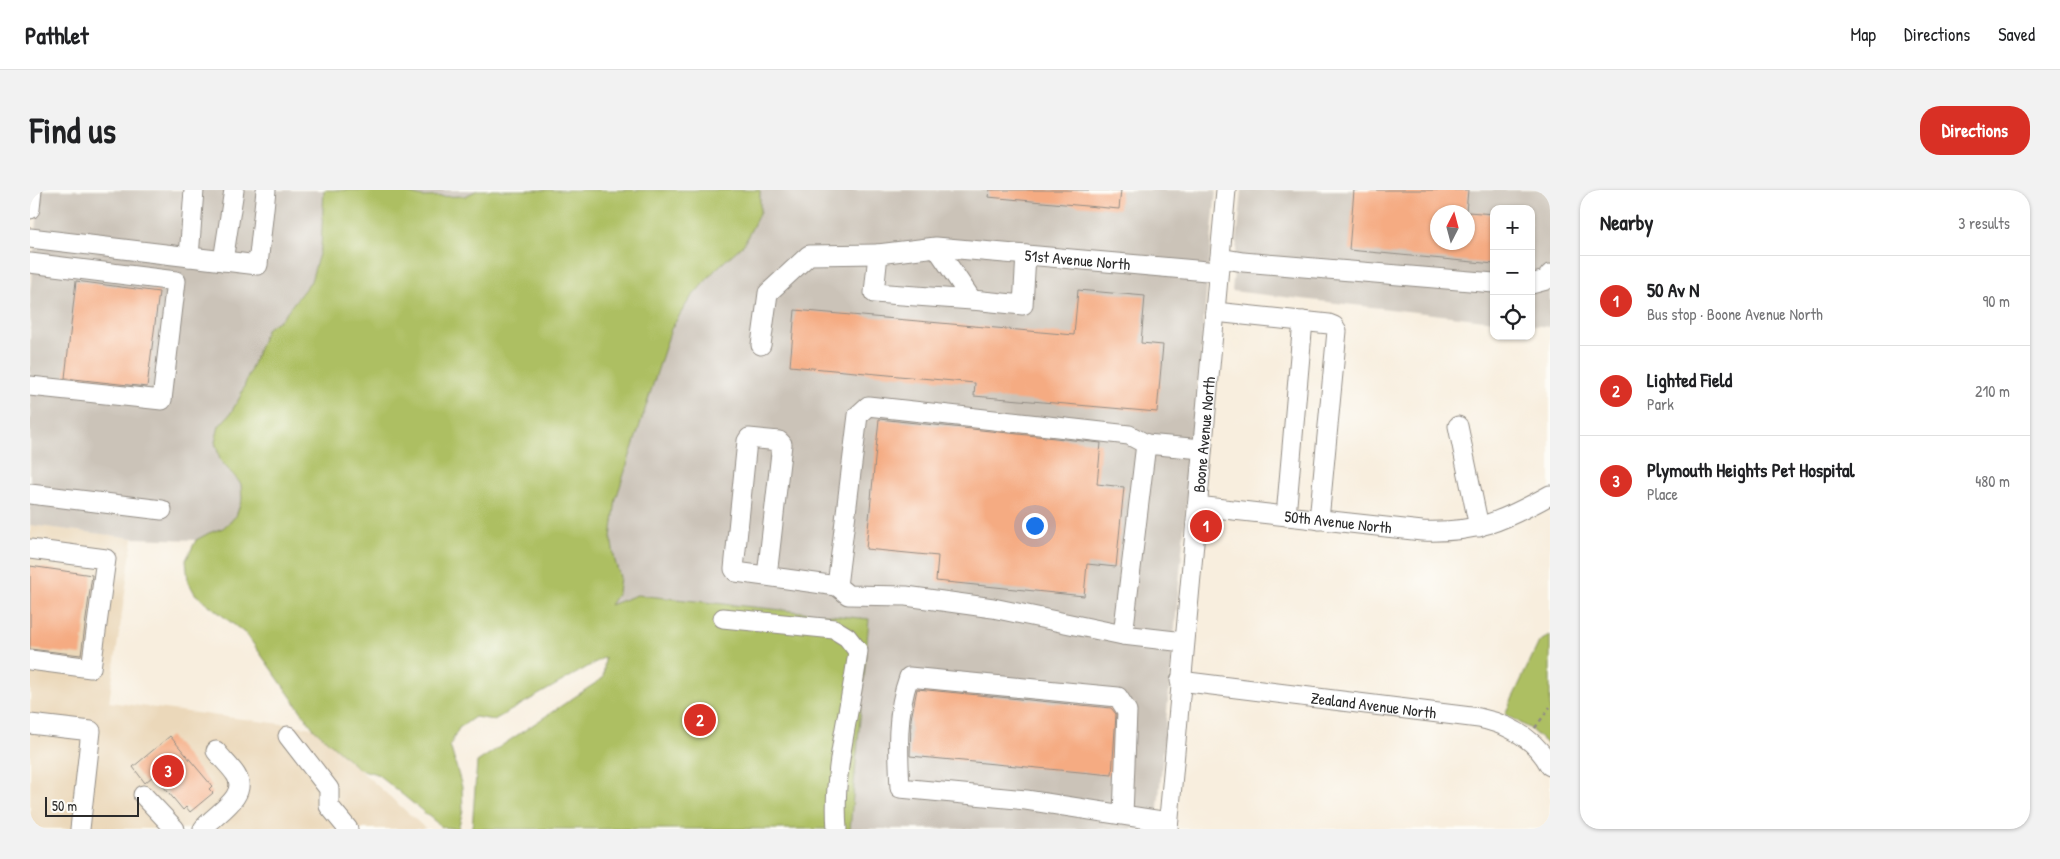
<!DOCTYPE html>
<html lang="en">
<head>
<meta charset="utf-8">
<style>
	body { margin:0; font-family:"Patrick Hand",sans-serif; background:#f2f2f2; color:#202124 }
	.controls { position:absolute; right:15px; top:15px; display:grid; overflow:hidden; border-radius:10px; box-shadow:0 1px 4px #0004 }
	.controls button { width:45px; height:45px; display:grid; place-items:center; padding:0; border:0; border-bottom:1px solid #e0e0e0; background:#fff; color:#202124; font:25px sans-serif }
	.compass { position:absolute; left:1400px; top:15px; width:45px; height:45px; border-radius:50%; background:#fff; box-shadow:0 1px 4px #0004; rotate:6deg }
	.scale { position:absolute; left:15px; bottom:12px; width:94px; box-sizing:border-box; padding-left:5px; border:2px solid #2b2b2b; border-top:0; font-size:14px; line-height:18px; white-space:nowrap; color:#2b2b2b; -webkit-text-stroke:4px #fdfcf7; paint-order:stroke }
	.you { position:absolute; left:1004px; top:335px; width:18px; height:18px; margin:-12px; border:4px solid #fff; border-radius:50%; background:#1a73e8; box-shadow:0 0 0 8px #1a73e833 }
	.badge { display:grid; place-items:center; width:32px; height:32px; border-radius:50%; background:#d93025; color:#fff; font-size:16px; font-weight:700 }
	.pin { position:absolute; translate:-50% -50%; border:2px solid #fff; box-shadow:0 1px 5px #0006 }
	.list { margin:0; padding:0; list-style:none }
	h2 { display:flex; justify-content:space-between; align-items:center; height:65px; margin:0; padding:0 20px; font-size:21px }
	h2 small { font-size:16px; font-weight:400; color:#757577 }
	.list li { display:grid; grid-template-columns:32px 1fr auto; gap:15px; align-items:center; box-sizing:border-box; height:90px; padding:0 20px; border-top:1px solid #e0e0e0 }
	.list b { display:block; font-size:19px; white-space:nowrap }
	.list p { margin:0; font-size:16px; white-space:nowrap; color:#757577 }
	.list em { font-size:16px; font-style:normal; color:#757577 }
	.icon { flex:none; width:28px; height:28px; fill:none; stroke:currentColor; stroke-width:2; stroke-linecap:round; stroke-linejoin:round }
	.map { position:relative; flex:none; width:1520px; height:639px; overflow:hidden; border-radius:20px }
	header { display:flex; align-items:center; gap:30px; box-sizing:border-box; height:70px; padding:0 25px; background:#fff; border-bottom:1px solid #e0e0e0 }
	header strong { font-size:24px }
	nav { display:flex; gap:28px; margin-inline-start:auto; font-size:18px }
	.intro { display:flex; align-items:center; justify-content:space-between; box-sizing:border-box; height:120px; padding:0 30px }
	h1 { margin:0; font-size:35px }
	.button { padding:12px 22px; border-radius:20px; background:#d93025; color:#fff; font-size:18px; font-weight:700 }
	main { display:flex; gap:30px; padding:0 30px }
	aside { flex:1; background:#fff; border-radius:20px; box-shadow:0 1px 4px #0004 }
	.map>svg:first-child { display:block }
</style>
</head>
<body>
<header>
<strong>Pathlet</strong>
<nav><a>Map</a><a>Directions</a><a>Saved</a></nav>
</header>
<div class="intro"><h1>Find us</h1><a class="button">Directions</a></div>
<main>
<div class="map">
<svg width="1520" height="639" viewBox="0 0 1520 639">
	<rect width="100%" height="100%" fill="#fdfcf7"/>
	<filter id="ink" filterUnits="userSpaceOnUse"><feTurbulence type="fractalNoise" baseFrequency=".02" numOctaves="2"/><feDisplacementMap in="SourceGraphic" scale="10" xChannelSelector="R" yChannelSelector="G"/><feConvolveMatrix kernelMatrix="1 2 1 2 8 2 1 2 1" color-interpolation-filters="sRGB"/></filter>
	<filter id="wash" filterUnits="userSpaceOnUse"><feTurbulence type="fractalNoise" baseFrequency=".0096" numOctaves="4" result="noise"/><feDisplacementMap in="SourceGraphic" scale="20" xChannelSelector="R" yChannelSelector="G"/><feGaussianBlur stdDeviation="1.12" result="paint"/><feColorMatrix in="noise" values="0 0 0 0 0 0 0 0 0 0 0 0 0 0 0 0 0 1.4 0 .05"/><feComposite in="paint" operator="in"/></filter>
	<g filter="url(#wash)">
		<rect width="100%" height="100%" fill="#f8eede"/>
		<path fill="#ebd8ba" d="M 0,335 L 103,348 L 79,512 L 283,538 L 396,639 L 0,639 Z"/>
		<g fill="#cbc3b8" fill-rule="evenodd">
			<path d="M 10,0 L 294,0 L 291,57 L 281,91 L 251,129 L 237,138 L 210,207 L 200,224 L 189,236 L 185,252 L 199,282 L 211,294 L 212,309 L 206,326 L 193,338 L 179,343 L 166,350 L 103,348 L 0,335 L 0,101 Z"/>
			<path d="M 367,0 L 448,0 L 435,6 L 392,7 Z"/>
			<path d="M 730,0 L 1186,0 L 1126,639 L 820,639 L 839,429 L 579,415 L 588,403 L 590,387 L 585,371 L 581,348 L 586,309 L 641,139 L 659,110 L 686,79 L 714,54 L 730,22 Z"/>
			<path d="M 1212,0 L 1520,0 L 1520,137 L 1501,135 L 1501,19 L 1464,19 L 1464,131 L 1202,101 ZM 1408,22 L 1438,22 L 1438,52 L 1408,52 Z"/>
		</g>
		<g fill="#adbf62" stroke="#6c7546">
			<path d="M 294,0 L 367,0 L 392,7 L 435,6 L 448,0 L 730,0 L 730,22 L 714,54 L 686,79 L 659,110 L 641,139 L 586,309 L 581,348 L 585,371 L 590,387 L 588,403 L 580,415 L 607,405 L 839,429 L 820,639 L 442,639 L 447,572 L 573,488 L 575,467 L 464,530 L 445,527 L 429,538 L 420,555 L 432,597 L 433,620 L 428,639 L 412,637 L 347,584 L 329,579 L 283,538 L 217,445 L 165,404 L 158,391 L 156,370 L 166,350 L 179,343 L 193,338 L 206,326 L 212,309 L 211,294 L 190,270 L 185,252 L 189,236 L 200,224 L 210,207 L 237,138 L 251,129 L 281,91 L 291,57 Z"/>
			<path d="M 1520,445 L 1520,557 L 1499,538 L 1475,524 L 1509,452 Z"/>
		</g>
		<g id="blocks">
			<g fill="#f5ab82">
				<path d="M 959,0 L 1091,0 L 1089,19 L 958,7 Z"/>
				<path d="M 1324,0 L 1438,0 L 1436,22 L 1408,22 L 1408,52 L 1438,52 L 1438,22 L 1464,24 L 1464,74 L 1319,60 Z"/>
				<path d="M 46,91 L 129,102 L 117,197 L 35,188 Z"/>
				<path d="M 1048,100 L 1115,106 L 1111,153 L 1133,155 L 1127,222 L 944,206 L 945,193 L 760,176 L 765,120 L 1044,145 Z"/>
				<path d="M 849,229 L 1071,253 L 1067,294 L 1094,297 L 1086,377 L 1057,374 L 1054,406 L 906,391 L 908,366 L 836,359 Z"/>
				<path d="M 0,376 L 62,385 L 51,465 L 0,459 Z"/>
				<path d="M 887,499 L 1081,518 L 1086,524 L 1082,585 L 880,566 L 881,529 Z"/>
				<path d="M 140,546 L 182,596 L 179,599 L 183,603 L 160,622 L 156,617 L 153,620 L 124,585 L 115,593 L 103,577 Z"/>
			</g>
		</g>
	</g>
	<g filter="url(#ink)">
		<use href="#blocks" fill-opacity="0" stroke="#928c84" stroke-width="1"/>
		<g fill="none" stroke-linecap="round" stroke-linejoin="round">
			<g stroke="#928c84" stroke-width="21">
				<g id="minor">
					<path d="M 0,19 L 2,0"/>
					<path d="M 0,48 L 228,75 L 236,0"/>
					<path id="s1" d="M 906,57 L 942,110 L 844,103 L 848,64 L 906,57 L 1188,82"/>
					<path d="M 159,67 L 164,0"/>
					<path d="M 1190,68 L 1213,72 L 1464,93"/>
					<path d="M 193,71 L 204,0"/>
					<path d="M 0,73 L 146,91 L 132,210 L 0,196"/>
					<path d="M 1501,94 L 1516,90 L 1520,84"/>
					<path d="M 942,110 L 993,115 L 996,65"/>
					<path d="M 1185,122 L 1299,134 L 1304,136 L 1307,141 L 1289,330"/>
					<path d="M 731,155 L 738,103 L 779,65 L 848,64"/>
					<path d="M 1428,236 L 1449,337"/>
					<path d="M 0,304 L 132,320"/>
					<path id="s2" d="M 1167,316 L 1392,341 C 1448,343 1473,331 1520,305"/>
					<path d="M 1256,326 L 1273,131"/>
					<path d="M 0,359 L 76,369 L 61,478 L 0,470"/>
					<path d="M 737,386 L 752,254 L 749,251 L 719,248 L 717,251 L 704,379 L 706,382 L 807,396"/>
					<path d="M 693,428 L 804,439 L 817,447 L 828,461 C 821,520 802,579 807,639"/>
					<path d="M 1093,445 L 963,418 L 876,406 L 818,405 L 807,396 L 828,225 L 838,216 L 1099,245 L 1116,254"/>
					<path d="M 1154,452 L 1093,445 L 1116,254 L 1172,259"/>
					<path id="s3" d="M 1150,491 L 1449,528 C 1477,534 1505,548 1520,576"/>
					<path d="M 0,534 L 61,541 L 50,639"/>
					<path d="M 258,546 L 299,599 L 299,616 L 318,639"/>
					<path d="M 113,605 L 145,639"/>
					<path d="M 1093,625 L 1097,521 L 1088,507 L 879,487 C 866,522 868,561 870,598 L 996,610 L 1138,632"/>
					<path d="M 173,639 C 183,625 220,607 206,585 C 201,577 192,569 186,561"/>
					<path id="s4" d="M 1138,639 L 1196,0"/>
				</g>
			</g>
			<path stroke="#928c84" stroke-width="2.5" stroke-dasharray="4 4" stroke-linecap="butt" d="M 1505,538 L 1520,517"/>
			<use href="#minor" stroke="#fff" stroke-width="19"/>
		</g>
	</g>
	<g text-anchor="middle" stroke-width="4.5" stroke-linejoin="round" paint-order="stroke">
		<g font-size="16" fill="#2b2b2b" stroke="#fdfcf7">
			<text dy="6" stroke="none"><textPath href="#s1" startOffset="402">51st Avenue North</textPath></text>
			<text dy="6" stroke="none"><textPath href="#s4" startOffset="396">Boone Avenue North</textPath></text>
			<text dy="6" stroke="none"><textPath href="#s2" startOffset="142">50th Avenue North</textPath></text>
			<text dy="6" stroke="none"><textPath href="#s3" startOffset="195">Zealand Avenue North</textPath></text>
		</g>
	</g>
</svg>
<div class="controls">
<button>+</button>
<button>−</button>
<button><svg class="icon" aria-label="locate" viewBox="0 0 24 24"><circle cx="12" cy="12" r="6"/><path d="M12 2v4M12 18v4M2 12h4M18 12h4"/></svg></button>
</div>
<svg class="compass" viewBox="-18 -18 36 36"><path d="M0-13l5 13h-10z" fill="#e53935"/><path d="M0 13l5-13h-10z" fill="#757577"/></svg>
<div class="scale">50 m</div>
<div class="you"></div>
<div class="pin badge" style="left:1176px;top:336px">1</div>
<div class="pin badge" style="left:670px;top:530px">2</div>
<div class="pin badge" style="left:138px;top:581px">3</div>
</div>
<aside>
<h2>Nearby<small>3 results</small></h2>
<ul class="list">
<li><span class="badge">1</span><div><b>50 Av N</b><p>Bus stop · Boone Avenue North</p></div><em>90 m</em></li>
<li><span class="badge">2</span><div><b>Lighted Field</b><p>Park</p></div><em>210 m</em></li>
<li><span class="badge">3</span><div><b>Plymouth Heights Pet Hospital</b><p>Place</p></div><em>480 m</em></li>
</ul>
</aside>
</main>
</body>
</html>
